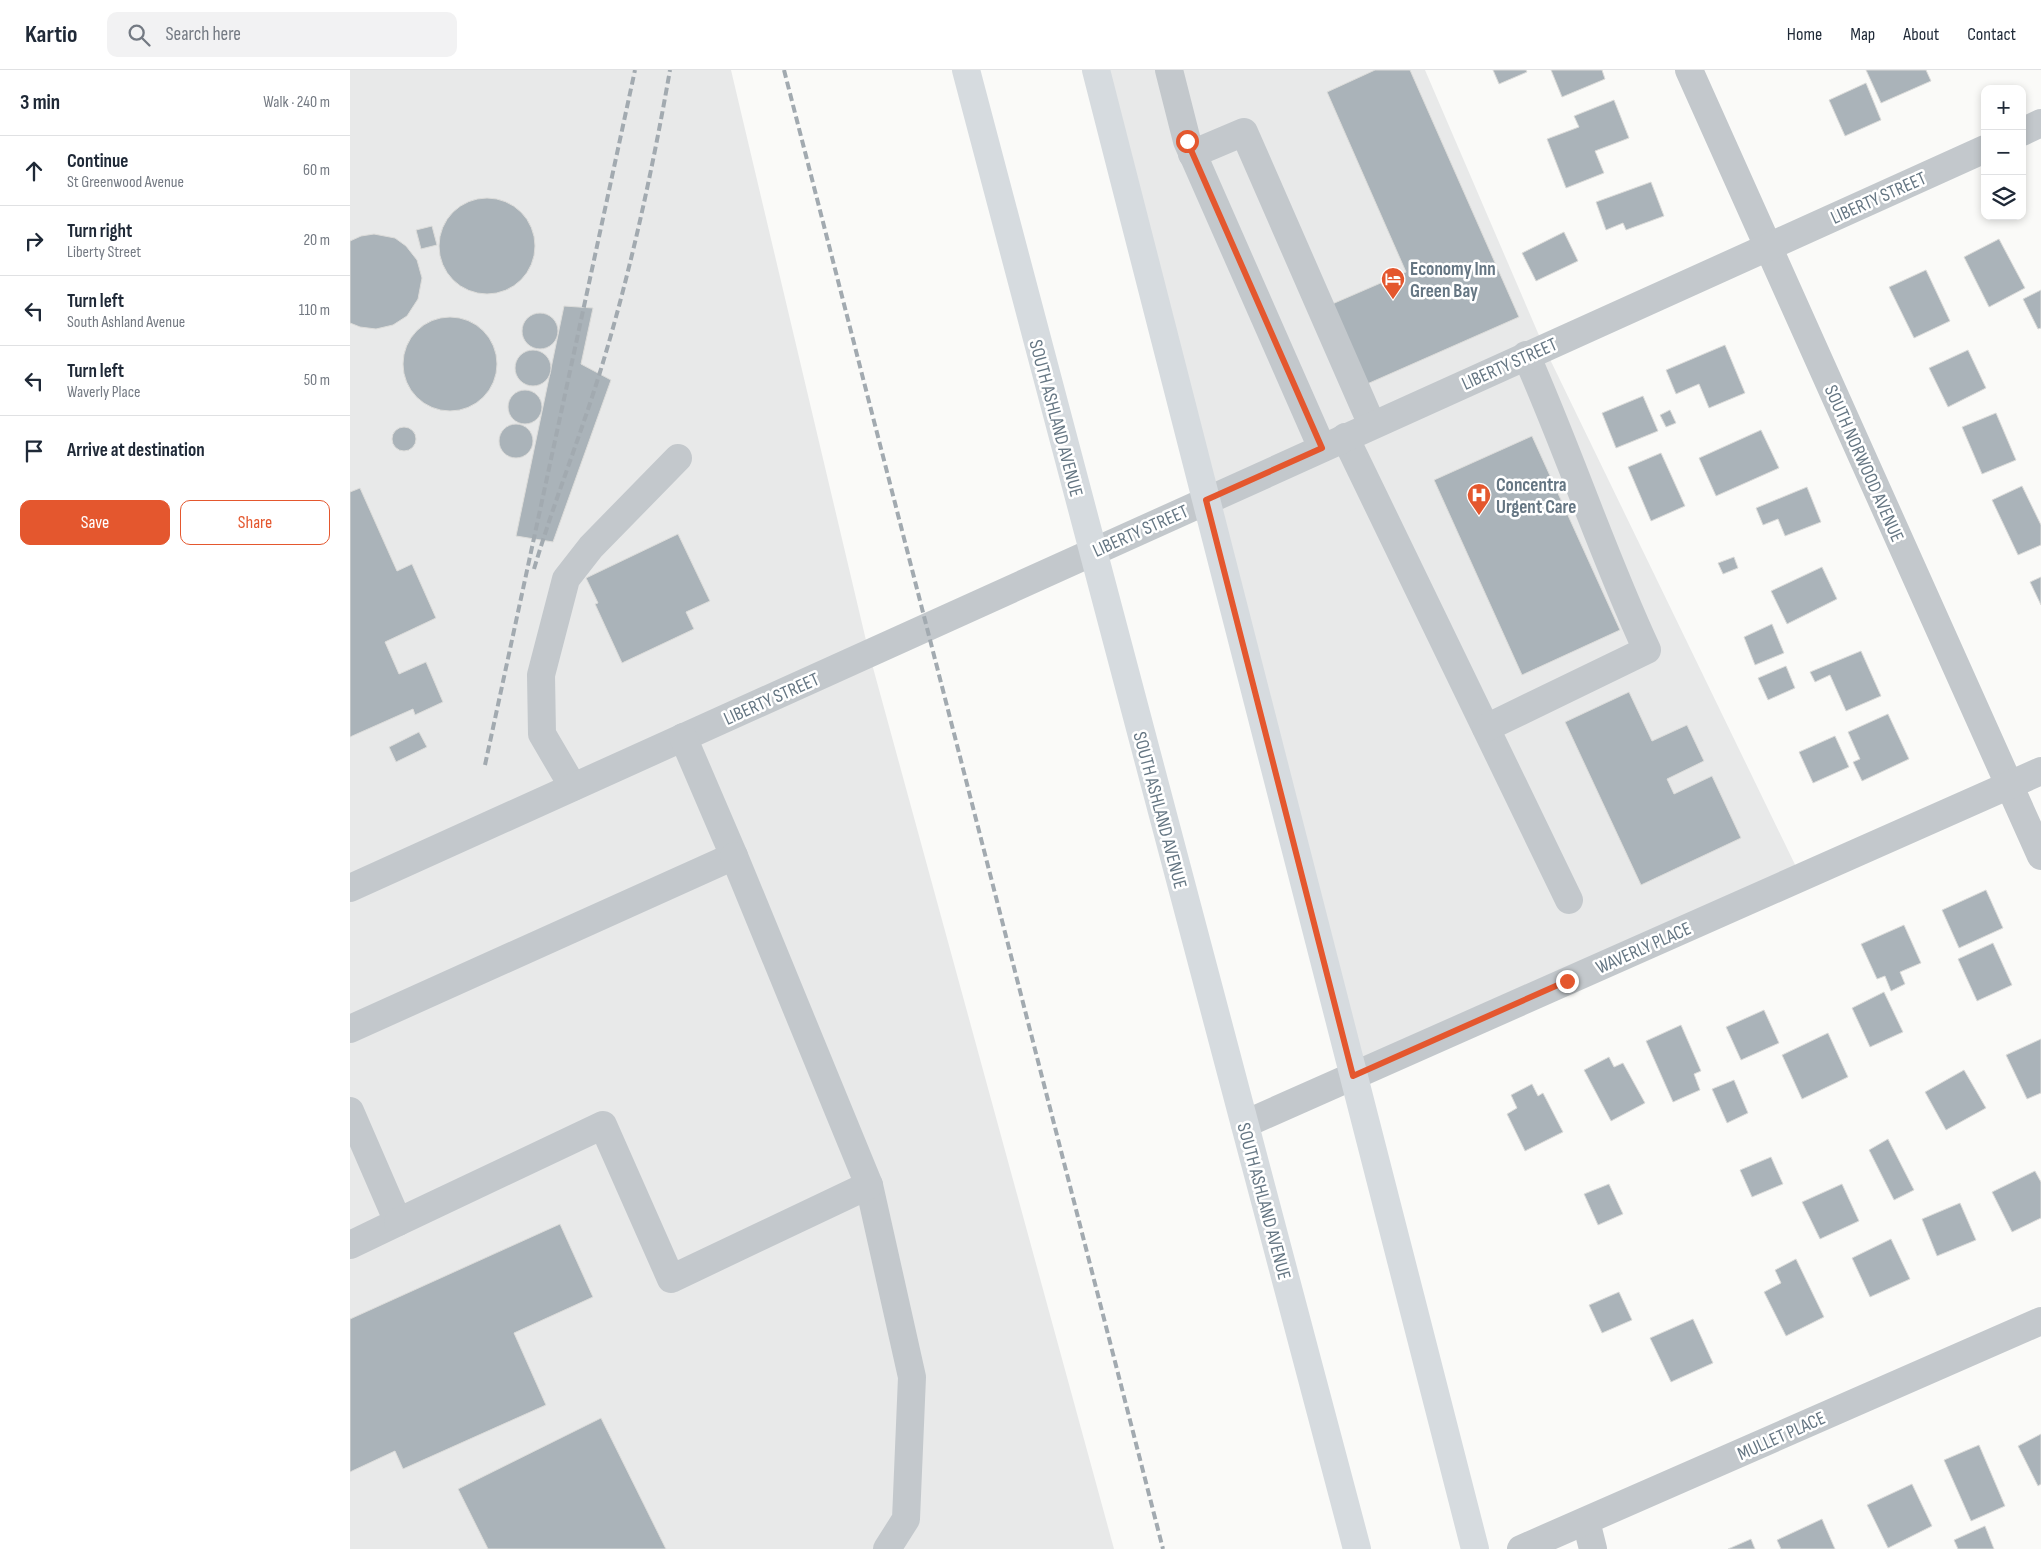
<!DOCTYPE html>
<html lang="en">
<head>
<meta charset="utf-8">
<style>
	body { margin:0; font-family:"Sofia Sans Condensed",sans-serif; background:#f2f2f3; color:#1f2937 }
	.controls { position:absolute; right:15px; top:15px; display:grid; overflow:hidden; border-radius:10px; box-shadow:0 2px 8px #0003 }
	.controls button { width:45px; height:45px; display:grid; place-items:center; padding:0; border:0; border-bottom:1px solid #e0e1e3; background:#fff; color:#1f2937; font:25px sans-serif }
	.stop { position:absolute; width:15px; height:15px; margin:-11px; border:4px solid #e4572e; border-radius:50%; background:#fff }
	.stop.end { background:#e4572e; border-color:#fff; box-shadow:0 1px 5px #0008 }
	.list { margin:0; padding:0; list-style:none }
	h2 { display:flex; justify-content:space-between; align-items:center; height:65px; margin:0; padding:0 20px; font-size:21px }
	h2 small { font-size:16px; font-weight:400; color:#747a83 }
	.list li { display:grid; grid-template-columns:32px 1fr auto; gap:15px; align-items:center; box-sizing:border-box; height:70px; padding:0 20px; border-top:1px solid #e0e1e3 }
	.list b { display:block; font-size:19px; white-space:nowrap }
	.list p { margin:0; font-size:16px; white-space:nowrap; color:#747a83 }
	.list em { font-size:16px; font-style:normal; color:#747a83 }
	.actions { display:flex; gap:10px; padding:15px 20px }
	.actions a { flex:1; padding:11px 0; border:1px solid #e4572e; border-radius:10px; text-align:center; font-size:18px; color:#e4572e }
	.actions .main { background:#e4572e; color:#fff }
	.icon { flex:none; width:28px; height:28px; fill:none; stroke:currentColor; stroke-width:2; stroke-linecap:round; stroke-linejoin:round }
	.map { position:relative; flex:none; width:1691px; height:1479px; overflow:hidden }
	header { display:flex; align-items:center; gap:30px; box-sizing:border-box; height:70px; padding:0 25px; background:#fff; border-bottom:1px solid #e0e1e3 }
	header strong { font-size:24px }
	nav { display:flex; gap:28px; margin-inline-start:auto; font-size:18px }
	.search { width:350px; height:45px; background:#f2f2f3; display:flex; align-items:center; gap:12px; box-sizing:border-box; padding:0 18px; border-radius:10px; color:#747a83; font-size:19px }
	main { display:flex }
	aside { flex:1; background:#fff }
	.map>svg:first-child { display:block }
</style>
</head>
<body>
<header>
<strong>Kartio</strong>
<div class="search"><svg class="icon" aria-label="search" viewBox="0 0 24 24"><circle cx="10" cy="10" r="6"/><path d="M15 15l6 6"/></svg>Search here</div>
<nav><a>Home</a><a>Map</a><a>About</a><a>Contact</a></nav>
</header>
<main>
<aside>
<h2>3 min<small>Walk · 240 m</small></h2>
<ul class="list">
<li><svg class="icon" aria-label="ahead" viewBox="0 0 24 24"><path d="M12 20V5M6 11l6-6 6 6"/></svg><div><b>Continue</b><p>St Greenwood Avenue</p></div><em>60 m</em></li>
<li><svg class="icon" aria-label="right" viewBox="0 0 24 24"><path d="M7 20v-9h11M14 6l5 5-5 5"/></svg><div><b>Turn right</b><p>Liberty Street</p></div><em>20 m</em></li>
<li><svg class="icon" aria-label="left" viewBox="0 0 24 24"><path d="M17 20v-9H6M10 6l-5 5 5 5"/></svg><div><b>Turn left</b><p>South Ashland Avenue</p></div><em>110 m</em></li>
<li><svg class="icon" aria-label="left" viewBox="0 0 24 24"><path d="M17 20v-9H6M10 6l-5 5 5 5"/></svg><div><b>Turn left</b><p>Waverly Place</p></div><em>50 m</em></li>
<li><svg class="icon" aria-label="arrive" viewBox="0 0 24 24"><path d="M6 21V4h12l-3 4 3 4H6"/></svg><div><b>Arrive at destination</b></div></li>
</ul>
<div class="actions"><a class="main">Save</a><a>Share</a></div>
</aside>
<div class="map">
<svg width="1691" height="1479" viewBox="0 0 1691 1479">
	<rect width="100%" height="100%" fill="#fafaf8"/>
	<g fill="#e8e9e9">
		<path d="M 0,0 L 381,0 L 519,583 L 764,1479 L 0,1479 Z"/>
		<path d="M 746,0 L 1075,0 L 1194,277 L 1451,807 L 1003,1006 Z"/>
	</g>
	<g fill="#aab3b9" stroke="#dcdcda">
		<path d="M 1025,0 L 1060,0 L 1169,247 L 1008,318 L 973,238 L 1056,202 L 977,22 Z"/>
		<path d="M 1143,0 L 1176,0 L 1177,2 L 1149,14 Z"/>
		<path d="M 1201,0 L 1252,0 L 1255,9 L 1212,27 Z"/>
		<path d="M 1516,0 L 1576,0 L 1581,11 L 1531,33 Z"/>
		<path d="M 1516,13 L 1531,50 L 1495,66 L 1479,30 Z"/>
		<path d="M 1264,30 L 1279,68 L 1245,81 L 1254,103 L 1216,118 L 1197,69 L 1229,57 L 1224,46 Z"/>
		<path d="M 1301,112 L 1314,146 L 1276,160 L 1273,153 L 1256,160 L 1246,132 Z"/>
		<circle cx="137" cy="176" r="48"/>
		<path d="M 82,156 L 87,175 L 71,179 L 66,160 Z"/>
		<path d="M 1214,162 L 1228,191 L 1186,211 L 1172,183 Z"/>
		<path d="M 24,164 L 45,168 L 56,176 L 67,190 L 72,208 L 68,229 L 57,246 L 43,255 L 26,259 L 10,257 L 0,253 L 0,171 L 11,166 Z"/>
		<path d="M 1649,169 L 1675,218 L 1639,237 L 1614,187 Z"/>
		<path d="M 1576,200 L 1600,251 L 1564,268 L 1539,217 Z"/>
		<path d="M 1691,220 L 1691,258 L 1688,259 L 1673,229 Z"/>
		<path d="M 214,236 L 243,238 L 231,294 L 261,310 L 203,472 L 166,466 Z"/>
		<circle cx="190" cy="261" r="18"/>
		<circle cx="100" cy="294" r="47"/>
		<path d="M 1375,275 L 1395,323 L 1359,338 L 1349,314 L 1326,324 L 1316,300 Z"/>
		<path d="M 1618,280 L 1636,318 L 1598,337 L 1579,298 Z"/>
		<circle cx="183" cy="298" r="18"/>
		<circle cx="175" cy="337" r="17"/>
		<path d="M 1293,326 L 1308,361 L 1266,378 L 1252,343 Z"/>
		<path d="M 1320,340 L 1326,353 L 1316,357 L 1310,345 Z"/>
		<path d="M 1646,343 L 1666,390 L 1632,404 L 1612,357 Z"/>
		<circle cx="166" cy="371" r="17"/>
		<circle cx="54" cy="369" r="12"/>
		<path d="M 1411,360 L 1429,398 L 1366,426 L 1349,388 Z"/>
		<path d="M 1182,366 L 1270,560 L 1172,605 L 1084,410 Z"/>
		<path d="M 1311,383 L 1335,436 L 1301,451 L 1278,397 Z"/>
		<path d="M 1672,416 L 1691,455 L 1691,475 L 1668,485 L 1642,430 Z"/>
		<path d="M 1457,417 L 1471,452 L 1435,466 L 1428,449 L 1413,455 L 1406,438 Z"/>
		<path d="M 10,418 L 47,501 L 62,494 L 86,548 L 35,572 L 49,604 L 76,592 L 93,632 L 65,645 L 63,639 L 0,667 L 0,422 Z"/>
		<path d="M 328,464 L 360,531 L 336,542 L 344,559 L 272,593 L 245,534 L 248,533 L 236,508 Z"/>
		<path d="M 1384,487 L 1388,498 L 1373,504 L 1368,493 Z"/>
		<path d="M 1472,497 L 1487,529 L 1437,554 L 1421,521 Z"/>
		<path d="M 1691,507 L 1691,535 L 1680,512 Z"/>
		<path d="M 1422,554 L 1434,583 L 1405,595 L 1394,567 Z"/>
		<path d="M 1511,581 L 1531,626 L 1496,641 L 1480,605 L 1465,612 L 1460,602 Z"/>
		<path d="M 1436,596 L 1445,618 L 1418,630 L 1408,608 Z"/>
		<path d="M 1279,622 L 1302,671 L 1337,655 L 1354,691 L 1317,709 L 1324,724 L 1362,706 L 1391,768 L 1291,815 L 1215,652 Z"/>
		<path d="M 1538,644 L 1559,689 L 1512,711 L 1503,692 L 1510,689 L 1498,662 Z"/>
		<path d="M 69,662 L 77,677 L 46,692 L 39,677 Z"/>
		<path d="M 1485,666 L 1499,697 L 1463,713 L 1449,682 Z"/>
		<path d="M 1636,820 L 1653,858 L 1609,878 L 1592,840 Z"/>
		<path d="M 1554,855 L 1571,893 L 1550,902 L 1555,914 L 1541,921 L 1535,906 L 1527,909 L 1511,874 Z"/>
		<path d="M 1643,873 L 1662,915 L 1627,931 L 1608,889 Z"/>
		<path d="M 1534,922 L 1553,962 L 1520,977 L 1502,938 Z"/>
		<path d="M 1414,940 L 1429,973 L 1391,990 L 1376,957 Z"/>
		<path d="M 1331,955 L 1351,1001 L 1344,1004 L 1350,1020 L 1323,1032 L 1296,971 Z"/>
		<path d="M 1478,963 L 1498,1007 L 1452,1029 L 1432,985 Z"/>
		<path d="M 1691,969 L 1691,1023 L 1677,1029 L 1656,985 Z"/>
		<path d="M 1259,987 L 1264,997 L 1273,993 L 1295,1033 L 1261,1051 L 1234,1000 Z"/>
		<path d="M 1614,1000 L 1636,1038 L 1596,1060 L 1575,1022 Z"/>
		<path d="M 1384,1010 L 1398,1043 L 1377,1053 L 1362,1019 Z"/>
		<path d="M 1182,1014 L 1188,1026 L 1193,1023 L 1213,1062 L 1175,1081 L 1157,1044 L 1167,1038 L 1161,1025 Z"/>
		<path d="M 1538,1069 L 1564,1120 L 1544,1130 L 1519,1080 Z"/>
		<path d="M 1421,1087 L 1433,1114 L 1402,1127 L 1390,1100 Z"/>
		<path d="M 1685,1101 L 1691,1112 L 1691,1148 L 1662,1162 L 1642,1122 Z"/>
		<path d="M 1259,1114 L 1273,1144 L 1248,1155 L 1234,1124 Z"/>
		<path d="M 1492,1114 L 1509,1151 L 1470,1169 L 1452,1132 Z"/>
		<path d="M 1610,1133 L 1626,1170 L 1587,1186 L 1572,1149 Z"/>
		<path d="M 210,1154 L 243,1227 L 164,1263 L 196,1335 L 53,1399 L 45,1381 L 0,1402 L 0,1249 Z"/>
		<path d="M 1541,1169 L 1560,1209 L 1520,1227 L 1502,1188 Z"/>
		<path d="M 1446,1189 L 1474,1247 L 1436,1266 L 1414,1222 L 1431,1213 L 1425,1200 Z"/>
		<path d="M 1269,1222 L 1282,1250 L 1252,1263 L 1239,1235 Z"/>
		<path d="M 1343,1249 L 1363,1293 L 1321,1312 L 1300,1268 Z"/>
		<path d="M 251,1348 L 316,1479 L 138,1479 L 108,1419 Z"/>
		<path d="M 1691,1364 L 1691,1414 L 1688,1416 L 1668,1376 Z"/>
		<path d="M 1629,1375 L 1655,1436 L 1621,1451 L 1594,1390 Z"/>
		<path d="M 1562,1414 L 1582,1456 L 1538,1478 L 1517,1435 Z"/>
		<path d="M 1472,1449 L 1485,1479 L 1431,1479 L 1427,1470 Z"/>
		<path d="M 1635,1456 L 1644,1479 L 1608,1479 L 1604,1470 Z"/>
		<path d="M 1401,1469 L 1405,1479 L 1378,1479 Z"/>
	</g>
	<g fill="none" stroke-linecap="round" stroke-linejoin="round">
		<g stroke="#c3c8cc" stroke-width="28">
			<path d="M 819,0 L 837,71 L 972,378"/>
			<path d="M 1339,0 L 1691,786"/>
			<path d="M 1672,62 L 1691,53"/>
			<path d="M 842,84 L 894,62 L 1022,355"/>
			<path d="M 995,367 L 1219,830"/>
			<path d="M 1136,658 L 1297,580 C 1252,483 1219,382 1176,285"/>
			<path d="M 223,717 L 192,664 L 191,605 L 216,509 L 241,477 L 328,388"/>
			<path d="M 0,818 L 1635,79"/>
			<path d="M 0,959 L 384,786 L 333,667"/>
			<path d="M 0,1041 L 48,1152 L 0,1175"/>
			<path d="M 895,1054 L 1691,701"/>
			<path d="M 519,1115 L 562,1307 L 556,1449 L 537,1479"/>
			<path d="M 48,1152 L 253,1055 L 321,1209 L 519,1115 L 384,786"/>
			<path d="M 1236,1451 L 1243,1479"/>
			<path d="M 1171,1479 L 1691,1251"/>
		</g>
		<g stroke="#d6dbdf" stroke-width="28">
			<path d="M 616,0 L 1007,1479"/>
			<path d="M 746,0 L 1125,1479"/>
		</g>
		<g stroke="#a2aab0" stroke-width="4" stroke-dasharray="8 4" stroke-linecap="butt">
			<path d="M 434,0 L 813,1479"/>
			<path d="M 184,499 C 205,428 233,360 254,289 C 282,195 303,97 320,0"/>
			<path d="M 135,695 L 285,0"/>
		</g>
	</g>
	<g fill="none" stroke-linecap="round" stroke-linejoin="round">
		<path stroke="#e4572e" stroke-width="6" d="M 837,71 L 972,378 L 856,430 L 1003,1006 L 1217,911"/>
	</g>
	<defs>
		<g id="hotel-pin" transform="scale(1.25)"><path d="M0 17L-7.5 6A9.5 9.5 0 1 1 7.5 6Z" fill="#e4572e" stroke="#fff"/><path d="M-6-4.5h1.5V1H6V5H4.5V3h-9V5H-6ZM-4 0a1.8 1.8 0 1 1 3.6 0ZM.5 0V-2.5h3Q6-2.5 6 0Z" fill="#fff"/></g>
		<g id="hospital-pin" transform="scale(1.25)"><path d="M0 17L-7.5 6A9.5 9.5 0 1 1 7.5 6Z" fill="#e4572e" stroke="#fff"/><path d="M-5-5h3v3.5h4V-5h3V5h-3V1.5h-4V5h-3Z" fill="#fff"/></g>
	</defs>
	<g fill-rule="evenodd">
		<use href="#hotel-pin" x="1043" y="209"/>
		<use href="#hospital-pin" x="1129" y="425"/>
	</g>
	<g text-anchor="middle" stroke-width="5" stroke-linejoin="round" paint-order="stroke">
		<g font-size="19" fill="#657683" stroke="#fff">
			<text transform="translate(1528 127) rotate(-24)" y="7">LIBERTY STREET</text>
			<text transform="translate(1159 293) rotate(-24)" y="7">LIBERTY STREET</text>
			<text transform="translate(707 348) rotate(75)" y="7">SOUTH ASHLAND AVENUE</text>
			<text transform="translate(1515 393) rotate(66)" y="7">SOUTH NORWOOD AVENUE</text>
			<text transform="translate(790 460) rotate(-24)" y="7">LIBERTY STREET</text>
			<text transform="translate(421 628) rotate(-24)" y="7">LIBERTY STREET</text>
			<text transform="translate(811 740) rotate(75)" y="7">SOUTH ASHLAND AVENUE</text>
			<text transform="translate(1293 877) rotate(-24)" y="7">WAVERLY PLACE</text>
			<text transform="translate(915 1131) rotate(75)" y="7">SOUTH ASHLAND AVENUE</text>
			<text transform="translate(1431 1365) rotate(-24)" y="7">MULLET PLACE</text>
		</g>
		<g font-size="19" font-weight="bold" fill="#657683" stroke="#fff" text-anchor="start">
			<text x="1060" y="205">Economy Inn<tspan x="1060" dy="22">Green Bay</tspan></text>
			<text x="1146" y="421">Concentra<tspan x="1146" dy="22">Urgent Care</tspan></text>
		</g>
	</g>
</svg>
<div class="controls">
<button>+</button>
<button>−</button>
<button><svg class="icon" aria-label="layers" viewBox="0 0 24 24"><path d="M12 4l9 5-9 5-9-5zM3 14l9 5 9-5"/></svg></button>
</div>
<div class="stop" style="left:837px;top:71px"></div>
<div class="stop end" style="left:1217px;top:911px"></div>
</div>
</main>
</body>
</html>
